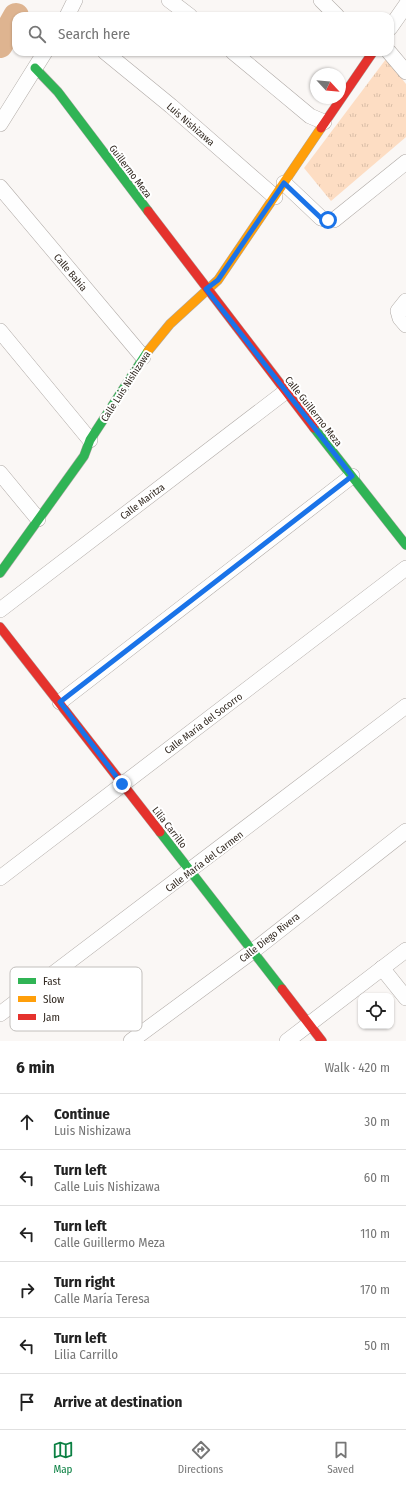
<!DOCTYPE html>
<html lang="en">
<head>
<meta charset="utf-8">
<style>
	body { margin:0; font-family:"Fira Sans Condensed",sans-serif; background:#f2f2f2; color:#222 }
	.controls { position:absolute; right:12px; bottom:12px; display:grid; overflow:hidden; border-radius:8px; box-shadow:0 1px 3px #0004 }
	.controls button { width:36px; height:36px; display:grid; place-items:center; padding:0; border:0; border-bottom:1px solid #e0e0e0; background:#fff; color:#222; font:20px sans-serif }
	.compass { position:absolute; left:310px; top:68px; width:36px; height:36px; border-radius:50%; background:#fff; box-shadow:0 1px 3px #0004; rotate:116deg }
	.stop { position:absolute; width:12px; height:12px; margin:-9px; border:3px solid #1a73e8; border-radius:50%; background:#fff }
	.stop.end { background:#1a73e8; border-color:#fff; box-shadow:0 1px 4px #0008 }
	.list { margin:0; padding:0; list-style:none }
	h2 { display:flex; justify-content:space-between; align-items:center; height:52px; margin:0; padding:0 16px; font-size:17px }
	h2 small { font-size:13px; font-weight:400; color:#767676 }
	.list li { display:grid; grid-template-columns:26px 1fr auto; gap:12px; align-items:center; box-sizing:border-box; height:56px; padding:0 16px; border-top:1px solid #e0e0e0 }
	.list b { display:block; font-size:15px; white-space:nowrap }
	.list p { margin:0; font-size:13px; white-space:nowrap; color:#767676 }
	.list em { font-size:13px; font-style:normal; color:#767676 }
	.icon { flex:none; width:22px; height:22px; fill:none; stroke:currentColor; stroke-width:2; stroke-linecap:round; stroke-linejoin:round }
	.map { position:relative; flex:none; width:406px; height:1041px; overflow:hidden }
	.search { position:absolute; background:#fff; box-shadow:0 1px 3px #0004; left:12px; right:12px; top:12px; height:44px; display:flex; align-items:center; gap:10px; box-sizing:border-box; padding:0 14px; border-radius:12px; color:#767676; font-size:15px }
	.sheet { height:388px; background:#fff }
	nav { display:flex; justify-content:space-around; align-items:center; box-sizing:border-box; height:56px; border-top:1px solid #e0e0e0; background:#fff; font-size:11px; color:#767676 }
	nav a { display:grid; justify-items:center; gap:2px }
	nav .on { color:#0b8043 }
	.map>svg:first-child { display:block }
</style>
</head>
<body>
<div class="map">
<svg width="406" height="1041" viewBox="0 0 406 1041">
	<defs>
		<pattern id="grass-tufts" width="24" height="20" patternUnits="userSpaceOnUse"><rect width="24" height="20" fill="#fdddc3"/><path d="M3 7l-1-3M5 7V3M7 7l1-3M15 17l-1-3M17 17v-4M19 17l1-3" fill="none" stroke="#d9bea7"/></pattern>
	</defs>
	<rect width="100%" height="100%" fill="#faf7f5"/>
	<path fill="url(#grass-tufts)" d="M 386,59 L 406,84 L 406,137 L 331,201 L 304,168 Z"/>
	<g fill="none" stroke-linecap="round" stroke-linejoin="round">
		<path stroke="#deb490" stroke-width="26" d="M 0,45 L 16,16"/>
		<g stroke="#afa9a5" stroke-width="16">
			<g id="street">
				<path d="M 169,0 L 190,16"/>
				<path d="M 321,0 L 337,16"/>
				<path d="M 67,16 L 75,0"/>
				<path d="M 390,28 L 406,5"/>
				<path d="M 105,52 L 171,106 L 275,197"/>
				<path d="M 233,52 L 310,116 L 324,122"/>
				<path d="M 389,52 L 406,72"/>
				<path d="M 0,124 L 45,52"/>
				<path d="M 284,183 L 321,218 L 328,220 L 334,220 L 406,162"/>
				<path d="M 0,187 L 143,357"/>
				<path d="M 406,301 L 398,311 L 400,318 L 406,325"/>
				<path d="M 0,331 L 90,440"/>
				<path d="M 0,473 L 38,519"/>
				<path d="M 0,610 L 285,392"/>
				<path d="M 60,702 L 352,476"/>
				<path d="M 0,878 L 406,568"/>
				<path d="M 382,968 L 406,998"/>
				<path d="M 0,1014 L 406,706"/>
				<path d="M 131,1041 L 253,951 L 406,831"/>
				<path d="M 287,1041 L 406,950"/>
			</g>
		</g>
		<g stroke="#afa9a5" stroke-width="10">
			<g id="fast">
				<path d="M 35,68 L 58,92 L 148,211"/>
				<path d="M 314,428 L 406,545"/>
				<path d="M 0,573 L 84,456 L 90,440 L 148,351"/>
				<path d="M 160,832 L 282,989"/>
			</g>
		</g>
		<g stroke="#afa9a5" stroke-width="10">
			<path id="slow" d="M 148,351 L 170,324 L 218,280 L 321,128"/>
		</g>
		<g stroke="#afa9a5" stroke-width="10">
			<g id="jam">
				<path d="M 321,128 L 373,52"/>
				<path d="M 148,211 L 314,428"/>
				<path d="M 0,627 L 160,832"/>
				<path d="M 282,989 L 322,1041"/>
			</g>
		</g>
		<use href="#street" stroke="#fefefe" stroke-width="15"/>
		<use href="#fast" stroke="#30b455" stroke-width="9"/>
		<use href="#slow" stroke="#ff9f0a" stroke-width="9"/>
		<use href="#jam" stroke="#e5322d" stroke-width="9"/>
	</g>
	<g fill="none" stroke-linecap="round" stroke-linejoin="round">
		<path stroke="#1a73e8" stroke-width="5" d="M 122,784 L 60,702 L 352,476 L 206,289 L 218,280 L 284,183 L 321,218 L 328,220"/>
	</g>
	<g text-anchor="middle" stroke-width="4" stroke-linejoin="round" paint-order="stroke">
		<g font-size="10" fill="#322921" stroke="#fff">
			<text transform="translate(191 124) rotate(41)" y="4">Luis Nishizawa</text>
			<text transform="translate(131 171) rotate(53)" y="4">Guillermo Meza</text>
			<text transform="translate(71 272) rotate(50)" y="4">Calle Bahía</text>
			<text transform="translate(125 386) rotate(-57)" y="4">Calle Luis Nishizawa</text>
			<text transform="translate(314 411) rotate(52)" y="4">Calle Guillermo Meza</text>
			<text transform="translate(142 501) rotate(-37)" y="4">Calle Maritza</text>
			<text transform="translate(203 723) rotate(-37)" y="4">Calle María del Socorro</text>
			<text transform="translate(170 827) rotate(52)" y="4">Lilia Carrillo</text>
			<text transform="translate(204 861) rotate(-37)" y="4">Calle María del Carmen</text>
			<text transform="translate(269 937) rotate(-38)" y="4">Calle Diego Rivera</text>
		</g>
	</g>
	<rect x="10" y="967" width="132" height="64" rx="6" fill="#fff" stroke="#c2bfbc" stroke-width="1"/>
	<rect x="18" y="978" width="18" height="6" fill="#30b455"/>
	<rect x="18" y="996" width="18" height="6" fill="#ff9f0a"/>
	<rect x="18" y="1014" width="18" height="6" fill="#e5322d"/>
	<g font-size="11" fill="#322921">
		<text x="43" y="985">Fast</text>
		<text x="43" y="1003">Slow</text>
		<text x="43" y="1021">Jam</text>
	</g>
</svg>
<div class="controls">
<button><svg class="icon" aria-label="locate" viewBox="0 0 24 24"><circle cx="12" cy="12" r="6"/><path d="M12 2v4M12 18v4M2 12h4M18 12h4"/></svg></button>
</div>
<svg class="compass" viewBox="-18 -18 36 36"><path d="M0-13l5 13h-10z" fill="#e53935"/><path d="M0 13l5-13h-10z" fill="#767676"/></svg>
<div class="stop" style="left:328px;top:220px"></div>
<div class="stop end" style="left:122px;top:784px"></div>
<div class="search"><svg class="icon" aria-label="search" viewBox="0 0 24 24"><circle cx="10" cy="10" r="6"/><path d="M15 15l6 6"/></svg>Search here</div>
</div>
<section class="sheet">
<h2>6 min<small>Walk · 420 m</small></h2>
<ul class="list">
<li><svg class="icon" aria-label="ahead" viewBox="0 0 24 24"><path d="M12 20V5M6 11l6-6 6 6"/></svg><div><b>Continue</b><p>Luis Nishizawa</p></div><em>30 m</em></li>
<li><svg class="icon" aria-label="left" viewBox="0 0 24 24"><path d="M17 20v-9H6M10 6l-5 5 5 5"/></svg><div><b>Turn left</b><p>Calle Luis Nishizawa</p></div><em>60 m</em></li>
<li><svg class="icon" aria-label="left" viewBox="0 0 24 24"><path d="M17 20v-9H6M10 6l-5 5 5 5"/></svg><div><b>Turn left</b><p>Calle Guillermo Meza</p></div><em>110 m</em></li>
<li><svg class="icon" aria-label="right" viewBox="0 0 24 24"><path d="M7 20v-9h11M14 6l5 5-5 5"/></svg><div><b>Turn right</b><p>Calle María Teresa</p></div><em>170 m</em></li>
<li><svg class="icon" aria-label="left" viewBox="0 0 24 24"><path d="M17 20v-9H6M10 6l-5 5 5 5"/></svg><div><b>Turn left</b><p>Lilia Carrillo</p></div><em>50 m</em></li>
<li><svg class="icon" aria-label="arrive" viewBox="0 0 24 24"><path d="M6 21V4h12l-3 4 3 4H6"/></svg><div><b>Arrive at destination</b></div></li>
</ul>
</section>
<nav>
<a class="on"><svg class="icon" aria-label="map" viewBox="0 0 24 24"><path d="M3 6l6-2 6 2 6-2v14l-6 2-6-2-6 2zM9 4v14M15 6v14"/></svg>Map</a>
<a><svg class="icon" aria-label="directions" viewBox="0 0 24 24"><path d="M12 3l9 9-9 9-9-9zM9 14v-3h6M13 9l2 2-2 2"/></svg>Directions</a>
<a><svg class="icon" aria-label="saved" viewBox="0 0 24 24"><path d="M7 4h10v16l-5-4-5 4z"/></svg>Saved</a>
</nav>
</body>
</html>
